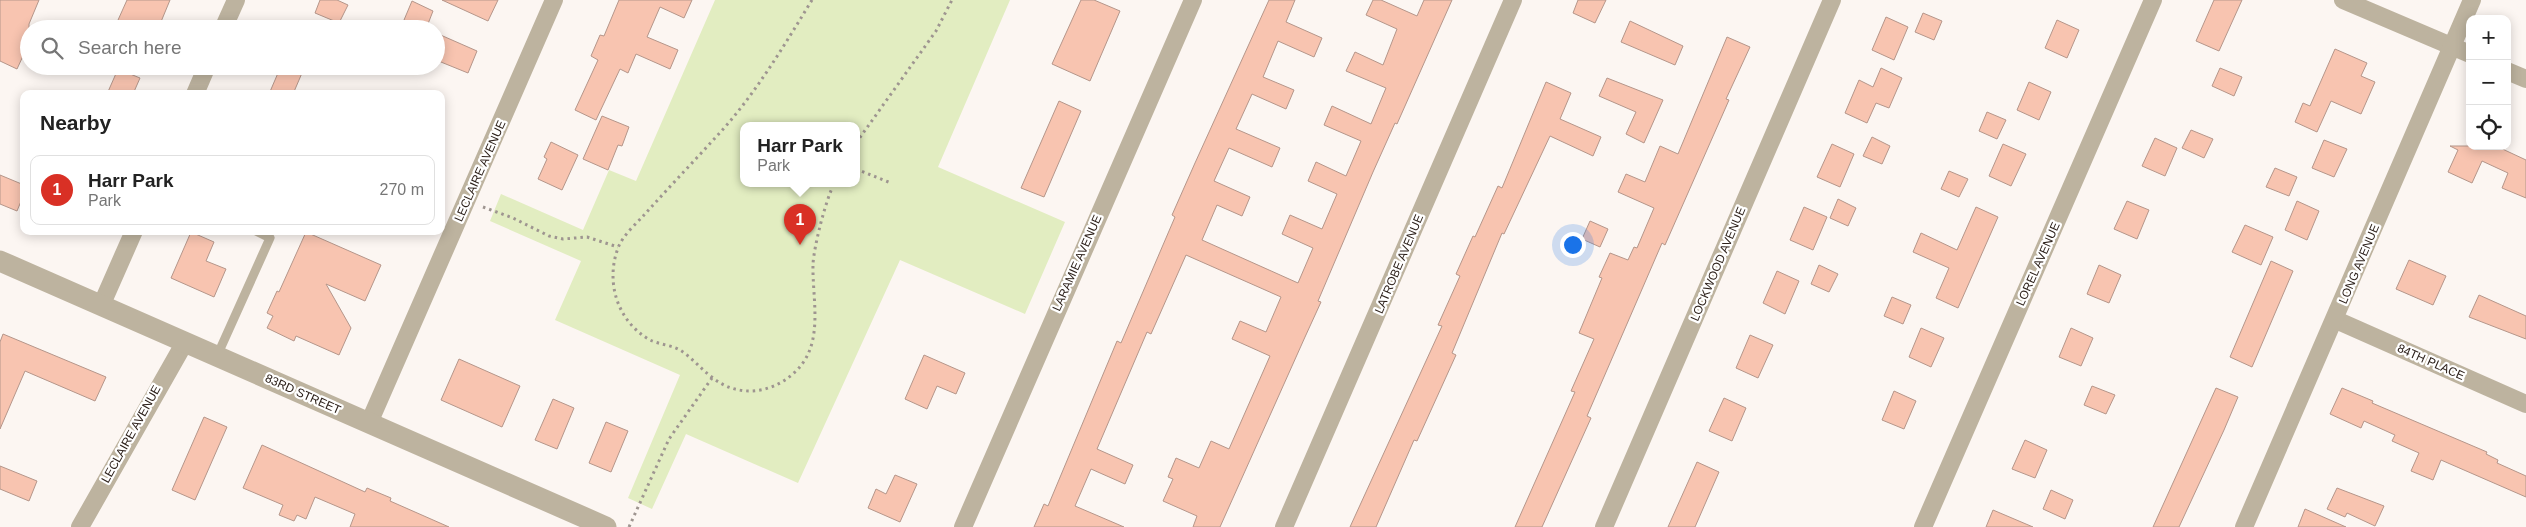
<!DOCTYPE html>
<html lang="en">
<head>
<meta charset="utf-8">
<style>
	body { margin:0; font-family:Helvetica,sans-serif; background:#f6f6f6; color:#222 }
	.controls { position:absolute; right:15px; top:15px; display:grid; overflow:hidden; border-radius:10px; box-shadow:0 2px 12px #0003 }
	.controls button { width:45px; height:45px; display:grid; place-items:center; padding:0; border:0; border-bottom:1px solid #e0e0e0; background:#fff; color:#222; font:25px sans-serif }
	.you { position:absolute; left:1572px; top:244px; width:18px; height:18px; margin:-12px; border:4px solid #fff; border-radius:50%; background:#1a73e8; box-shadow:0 0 0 8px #1a73e833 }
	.badge { display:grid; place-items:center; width:32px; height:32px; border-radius:50%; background:#d93025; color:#fff; font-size:16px; font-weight:700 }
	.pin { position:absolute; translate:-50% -41px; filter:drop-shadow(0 1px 2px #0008) }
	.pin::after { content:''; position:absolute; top:26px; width:18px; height:15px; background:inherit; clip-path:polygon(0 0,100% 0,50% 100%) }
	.popup { position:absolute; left:740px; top:122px; width:120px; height:65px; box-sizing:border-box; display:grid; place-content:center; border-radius:10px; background:#fff; filter:drop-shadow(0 1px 4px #0005); font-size:16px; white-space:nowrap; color:#767676 }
	.popup b { font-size:19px; color:#222 }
	.popup::after { content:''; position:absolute; left:50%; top:100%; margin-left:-10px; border:10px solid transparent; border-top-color:#fff }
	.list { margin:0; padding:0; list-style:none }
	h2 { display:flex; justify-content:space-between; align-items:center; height:65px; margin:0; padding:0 20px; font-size:21px }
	h2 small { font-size:16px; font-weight:400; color:#767676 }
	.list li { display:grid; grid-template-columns:32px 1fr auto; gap:15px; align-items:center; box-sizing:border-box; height:70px; margin:0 10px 10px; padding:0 10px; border:1px solid #e0e0e0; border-radius:10px }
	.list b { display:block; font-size:19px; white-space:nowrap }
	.list p { margin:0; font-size:16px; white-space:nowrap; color:#767676 }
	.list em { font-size:16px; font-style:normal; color:#767676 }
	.icon { flex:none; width:28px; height:28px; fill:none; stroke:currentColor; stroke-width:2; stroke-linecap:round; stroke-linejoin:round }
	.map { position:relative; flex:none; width:2526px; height:527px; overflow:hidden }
	.search { position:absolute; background:#fff; box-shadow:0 2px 12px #0003; left:20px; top:20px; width:425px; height:55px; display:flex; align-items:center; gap:12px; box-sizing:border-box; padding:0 18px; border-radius:28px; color:#767676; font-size:19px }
	.panel { position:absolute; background:#fff; box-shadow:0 2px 12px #0003; left:20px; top:90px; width:425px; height:145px; border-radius:10px }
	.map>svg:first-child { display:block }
</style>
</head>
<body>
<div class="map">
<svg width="2526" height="527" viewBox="0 0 2526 527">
	<rect width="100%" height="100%" fill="#fcf6f2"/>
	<path fill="#e2edc1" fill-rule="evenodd" d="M 715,0 L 1010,0 L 938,167 L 1065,222 L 1025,314 L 900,260 L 798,483 L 686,434 L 652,509 L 628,498 L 680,375 L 555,320 L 581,261 L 490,221 L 501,194 L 583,230 L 609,170 L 636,181 ZM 744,126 L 856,126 L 856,184 L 744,184 Z"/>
	<g fill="#f8c4b0" stroke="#b5968a">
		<path d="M 0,0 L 39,0 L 29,24 L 29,43 L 17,69 L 0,61 Z"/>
		<path d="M 127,0 L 170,0 L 158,29 L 114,29 Z"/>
		<path d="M 320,0 L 337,0 L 348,5 L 339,23 L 315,13 Z"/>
		<path d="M 442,0 L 498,0 L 488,21 Z"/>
		<path d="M 619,0 L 692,0 L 684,18 L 660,7 L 647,37 L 678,50 L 670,69 L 636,54 L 628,73 L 620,69 L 596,120 L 575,110 L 598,60 L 591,56 L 600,35 L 604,36 Z"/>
		<path d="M 1081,0 L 1094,0 L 1120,11 L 1090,81 L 1052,64 Z"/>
		<path d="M 1269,0 L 1295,0 L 1286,22 L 1322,38 L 1314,57 L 1278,41 L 1263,77 L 1294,90 L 1286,109 L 1252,94 L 1236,129 L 1280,148 L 1272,167 L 1229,148 L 1214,181 L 1250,197 L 1242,216 L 1217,205 L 1202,240 L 1298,283 L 1313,248 L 1282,234 L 1290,215 L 1322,229 L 1337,194 L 1308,181 L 1316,162 L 1346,176 L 1361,141 L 1324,125 L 1332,106 L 1371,124 L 1386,88 L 1346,71 L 1355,52 L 1383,65 L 1397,29 L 1366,15 L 1373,0 L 1381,0 L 1417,16 L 1424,0 L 1452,0 L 1397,124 L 1395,123 L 1373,172 L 1318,301 L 1321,302 L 1305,337 L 1220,527 L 1193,527 L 1197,516 L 1163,501 L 1173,479 L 1168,477 L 1176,458 L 1199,468 L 1211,441 L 1229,449 L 1270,356 L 1232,339 L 1240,321 L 1266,332 L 1281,297 L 1186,255 L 1151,334 L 1147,332 L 1097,449 L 1133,465 L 1125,484 L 1091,469 L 1075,506 L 1124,527 L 1034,527 L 1044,504 L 1048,506 L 1117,341 L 1121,343 L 1175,217 L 1172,215 L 1195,163 Z"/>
		<path d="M 1578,0 L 1606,0 L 1595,23 L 1573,13 Z"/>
		<path d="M 2214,0 L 2242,0 L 2219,51 L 2196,41 Z"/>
		<path d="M 412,1 L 433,11 L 426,29 L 404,20 Z"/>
		<path d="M 1923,13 L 1942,21 L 1934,40 L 1915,32 Z"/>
		<path d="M 1886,17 L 1908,27 L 1894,60 L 1872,50 Z"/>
		<path d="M 2057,20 L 2079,30 L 2067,58 L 2045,48 Z"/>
		<path d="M 1630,21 L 1683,46 L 1675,65 L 1621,42 Z"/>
		<path d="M 436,33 L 477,51 L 468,73 L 436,60 Z"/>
		<path d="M 1727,37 L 1750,47 L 1726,99 L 1729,100 L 1665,245 L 1662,243 L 1633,310 L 1587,416 L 1591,418 L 1542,527 L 1515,527 L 1575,392 L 1571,391 L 1594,339 L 1579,333 L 1602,278 L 1599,277 L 1610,253 L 1628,260 L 1634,247 L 1637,248 L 1654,208 L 1618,192 L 1626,174 L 1645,182 L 1660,146 L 1678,154 Z"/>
		<path d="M 2335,49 L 2367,63 L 2361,76 L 2375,82 L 2361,114 L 2331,101 L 2317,132 L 2295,122 L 2303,103 L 2310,106 Z"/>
		<path d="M 281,66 L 305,66 L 293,94 L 269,94 Z"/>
		<path d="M 1881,68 L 1902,78 L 1889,108 L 1876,103 L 1867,123 L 1845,113 L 1859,80 L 1873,87 Z"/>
		<path d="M 2220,68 L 2242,77 L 2234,96 L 2212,86 Z"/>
		<path d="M 118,69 L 140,78 L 133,94 L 107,94 Z"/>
		<path d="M 1607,78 L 1663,100 L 1644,143 L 1626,134 L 1636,112 L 1599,96 Z"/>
		<path d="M 1546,82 L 1571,93 L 1560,119 L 1601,137 L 1593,156 L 1550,136 L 1504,234 L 1502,233 L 1452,353 L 1456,355 L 1417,441 L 1414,440 L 1376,527 L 1350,527 L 1442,326 L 1438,325 L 1460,276 L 1456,274 L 1473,236 L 1475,237 L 1498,186 L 1502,188 Z"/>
		<path d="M 2029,82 L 2051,92 L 2039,120 L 2017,110 Z"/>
		<path d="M 1059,101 L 1081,111 L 1044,197 L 1021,188 Z"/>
		<path d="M 1987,112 L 2006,120 L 1997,139 L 1979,131 Z"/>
		<path d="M 602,116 L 629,127 L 622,146 L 618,145 L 608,170 L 583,159 Z"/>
		<path d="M 2191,130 L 2213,139 L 2204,158 L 2182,148 Z"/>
		<path d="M 1872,137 L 1890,146 L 1882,164 L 1863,156 Z"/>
		<path d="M 2155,138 L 2177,148 L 2165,176 L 2142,166 Z"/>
		<path d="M 2324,140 L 2347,149 L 2334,177 L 2312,168 Z"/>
		<path d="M 551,142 L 578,155 L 562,190 L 538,179 L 547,159 L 544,157 Z"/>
		<path d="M 1832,144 L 1854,154 L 1840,187 L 1817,177 Z"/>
		<path d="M 2003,144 L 2026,154 L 2011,186 L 1989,176 Z"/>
		<path d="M 2450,146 L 2496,146 L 2526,160 L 2526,198 L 2502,188 L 2508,173 L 2482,161 L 2472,183 L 2448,172 L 2458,150 Z"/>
		<path d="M 2275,168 L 2297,177 L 2289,196 L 2266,187 Z"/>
		<path d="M 1949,171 L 1968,179 L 1959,197 L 1941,189 Z"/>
		<path d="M 0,175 L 24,185 L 24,194 L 17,211 L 0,204 Z"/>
		<path d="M 1838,199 L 1856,208 L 1848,226 L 1830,218 Z"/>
		<path d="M 2127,201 L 2149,210 L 2137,239 L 2114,229 Z"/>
		<path d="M 2297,201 L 2319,211 L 2307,240 L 2285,230 Z"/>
		<path d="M 1804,207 L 1827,217 L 1813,250 L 1790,240 Z"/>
		<path d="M 1976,207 L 1998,217 L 1958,308 L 1936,298 L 1949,268 L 1913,252 L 1921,233 L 1957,250 Z"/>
		<path d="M 1590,221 L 1608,229 L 1600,247 L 1582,239 Z"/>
		<path d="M 2245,225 L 2273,237 L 2261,265 L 2232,252 Z"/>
		<path d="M 191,232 L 214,242 L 206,261 L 226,269 L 214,297 L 171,278 Z"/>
		<path d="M 306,232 L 381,265 L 365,301 L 326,284 L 351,328 L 339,355 L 296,336 L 294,341 L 267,328 L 273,316 L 267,313 L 277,291 L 279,292 Z"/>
		<path d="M 2409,260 L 2446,276 L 2433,305 L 2396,289 Z"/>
		<path d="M 2271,261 L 2293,271 L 2252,367 L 2230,357 Z"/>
		<path d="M 1819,265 L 1838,274 L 1829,292 L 1811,284 Z"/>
		<path d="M 2099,265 L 2121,275 L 2109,303 L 2087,294 Z"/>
		<path d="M 1777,271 L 1799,281 L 1785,314 L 1763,303 Z"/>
		<path d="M 2479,295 L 2526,316 L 2526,339 L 2469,317 Z"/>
		<path d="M 1892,297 L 1911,305 L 1903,324 L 1884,316 Z"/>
		<path d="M 1921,328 L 1944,338 L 1931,367 L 1909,357 Z"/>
		<path d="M 2071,328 L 2093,338 L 2081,366 L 2059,357 Z"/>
		<path d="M 3,334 L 106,377 L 95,401 L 25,371 L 0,429 L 0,342 Z"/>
		<path d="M 1750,335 L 1773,345 L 1758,378 L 1736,368 Z"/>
		<path d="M 924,355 L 965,373 L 956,394 L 937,386 L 927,409 L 905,399 Z"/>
		<path d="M 459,359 L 520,386 L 502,427 L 441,400 Z"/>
		<path d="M 2092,386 L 2115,395 L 2106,414 L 2084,405 Z"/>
		<path d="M 2216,388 L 2238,397 L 2224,430 L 2179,527 L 2153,527 Z"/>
		<path d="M 2342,388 L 2373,401 L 2372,403 L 2487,452 L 2486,454 L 2498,460 L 2497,463 L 2526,476 L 2526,497 L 2441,460 L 2433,480 L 2411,471 L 2419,453 L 2392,441 L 2395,435 L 2364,421 L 2361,428 L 2330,414 Z"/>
		<path d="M 1894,391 L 1916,401 L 1904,429 L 1882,420 Z"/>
		<path d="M 1724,398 L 1746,408 L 1732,441 L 1709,431 Z"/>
		<path d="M 553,399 L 574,408 L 557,449 L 535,440 Z"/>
		<path d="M 204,417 L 227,427 L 195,500 L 172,490 Z"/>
		<path d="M 606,422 L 628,431 L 611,472 L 589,463 Z"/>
		<path d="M 2025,440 L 2047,450 L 2035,478 L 2012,469 Z"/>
		<path d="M 262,445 L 365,492 L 367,488 L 391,498 L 390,501 L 449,527 L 350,527 L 355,514 L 315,497 L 306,519 L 297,515 L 294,521 L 279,515 L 283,505 L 243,488 Z"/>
		<path d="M 1697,462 L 1719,472 L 1695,527 L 1668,527 Z"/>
		<path d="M 0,466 L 37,481 L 29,501 L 0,489 Z"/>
		<path d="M 895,475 L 917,484 L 900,522 L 868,508 L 876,489 L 886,494 Z"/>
		<path d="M 2337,488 L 2384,506 L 2375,526 L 2347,513 L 2345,517 L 2327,509 Z"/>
		<path d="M 2051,490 L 2073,500 L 2065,519 L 2043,509 Z"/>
		<path d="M 2305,509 L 2346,527 L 2298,527 Z"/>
		<path d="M 1993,510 L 2033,527 L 1986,527 Z"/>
	</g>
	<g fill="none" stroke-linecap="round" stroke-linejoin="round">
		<g stroke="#9e9590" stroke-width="3" stroke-dasharray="2.5 4" stroke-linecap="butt">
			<path d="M 812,0 C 785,44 759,88 725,127 C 699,156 671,185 645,214 C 636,224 623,235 618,248 C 605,283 618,322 650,340 C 660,345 674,345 683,352 C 694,360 702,370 713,378 C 738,398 772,394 795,372 C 825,344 812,300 813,264 C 814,246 826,199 834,184"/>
			<path d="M 856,143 L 936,31 L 952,0"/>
			<path d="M 856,169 L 891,183"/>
			<path d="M 483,207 L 513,218 L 549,236 L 563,239 L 587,237 L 618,247"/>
			<path d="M 629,527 L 669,439 L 712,378"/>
		</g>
		<path stroke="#bdb39f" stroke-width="9" d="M 217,356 L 270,238 L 256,231"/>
		<g stroke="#bdb39f" stroke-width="18">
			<path d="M 2343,0 L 2470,54"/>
			<path d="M 223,29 L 236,0"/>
			<path d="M 2507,71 L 2526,79"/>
			<path d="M 195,94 L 207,66"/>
			<path d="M 101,306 L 134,231"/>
			<path d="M 2336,320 L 2526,404"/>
			<path d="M 369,423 L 554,0"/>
			<path d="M 80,527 L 185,342"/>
			<path d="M 963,527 L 1193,0"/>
			<path d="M 1284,527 L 1513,0"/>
			<path d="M 1604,527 L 1832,0"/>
			<path d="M 1923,527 L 2153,0"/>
			<path d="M 2244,527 L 2472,0"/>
		</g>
		<path stroke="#bdb39f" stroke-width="21" d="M 0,261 L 606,527"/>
	</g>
	<g text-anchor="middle" stroke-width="4.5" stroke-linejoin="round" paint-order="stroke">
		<g font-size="12" fill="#2d211b" stroke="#fff">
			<text transform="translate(480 171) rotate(-66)" y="4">LECLAIRE AVENUE</text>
			<text transform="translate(1077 263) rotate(-66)" y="4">LARAMIE AVENUE</text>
			<text transform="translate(1399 264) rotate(-67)" y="4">LATROBE AVENUE</text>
			<text transform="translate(1718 264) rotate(-67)" y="4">LOCKWOOD AVENUE</text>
			<text transform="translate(2038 264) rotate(-66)" y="4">LOREL AVENUE</text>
			<text transform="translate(2359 264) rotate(-67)" y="4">LONG AVENUE</text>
			<text transform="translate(2431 362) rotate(24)" y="4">84TH PLACE</text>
			<text transform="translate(303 394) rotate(24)" y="4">83RD STREET</text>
			<text transform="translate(131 434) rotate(-61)" y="4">LECLAIRE AVENUE</text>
		</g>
	</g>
</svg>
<div class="controls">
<button>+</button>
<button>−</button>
<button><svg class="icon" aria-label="locate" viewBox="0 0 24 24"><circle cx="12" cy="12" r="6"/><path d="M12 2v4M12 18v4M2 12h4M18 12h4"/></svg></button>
</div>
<div class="you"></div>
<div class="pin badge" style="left:800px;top:245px">1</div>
<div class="popup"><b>Harr Park</b>Park</div>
<div class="search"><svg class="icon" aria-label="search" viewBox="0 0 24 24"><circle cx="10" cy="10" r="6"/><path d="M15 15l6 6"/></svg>Search here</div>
<section class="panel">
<h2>Nearby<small></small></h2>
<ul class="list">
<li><span class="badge">1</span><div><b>Harr Park</b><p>Park</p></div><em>270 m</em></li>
</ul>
</section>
</div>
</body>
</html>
